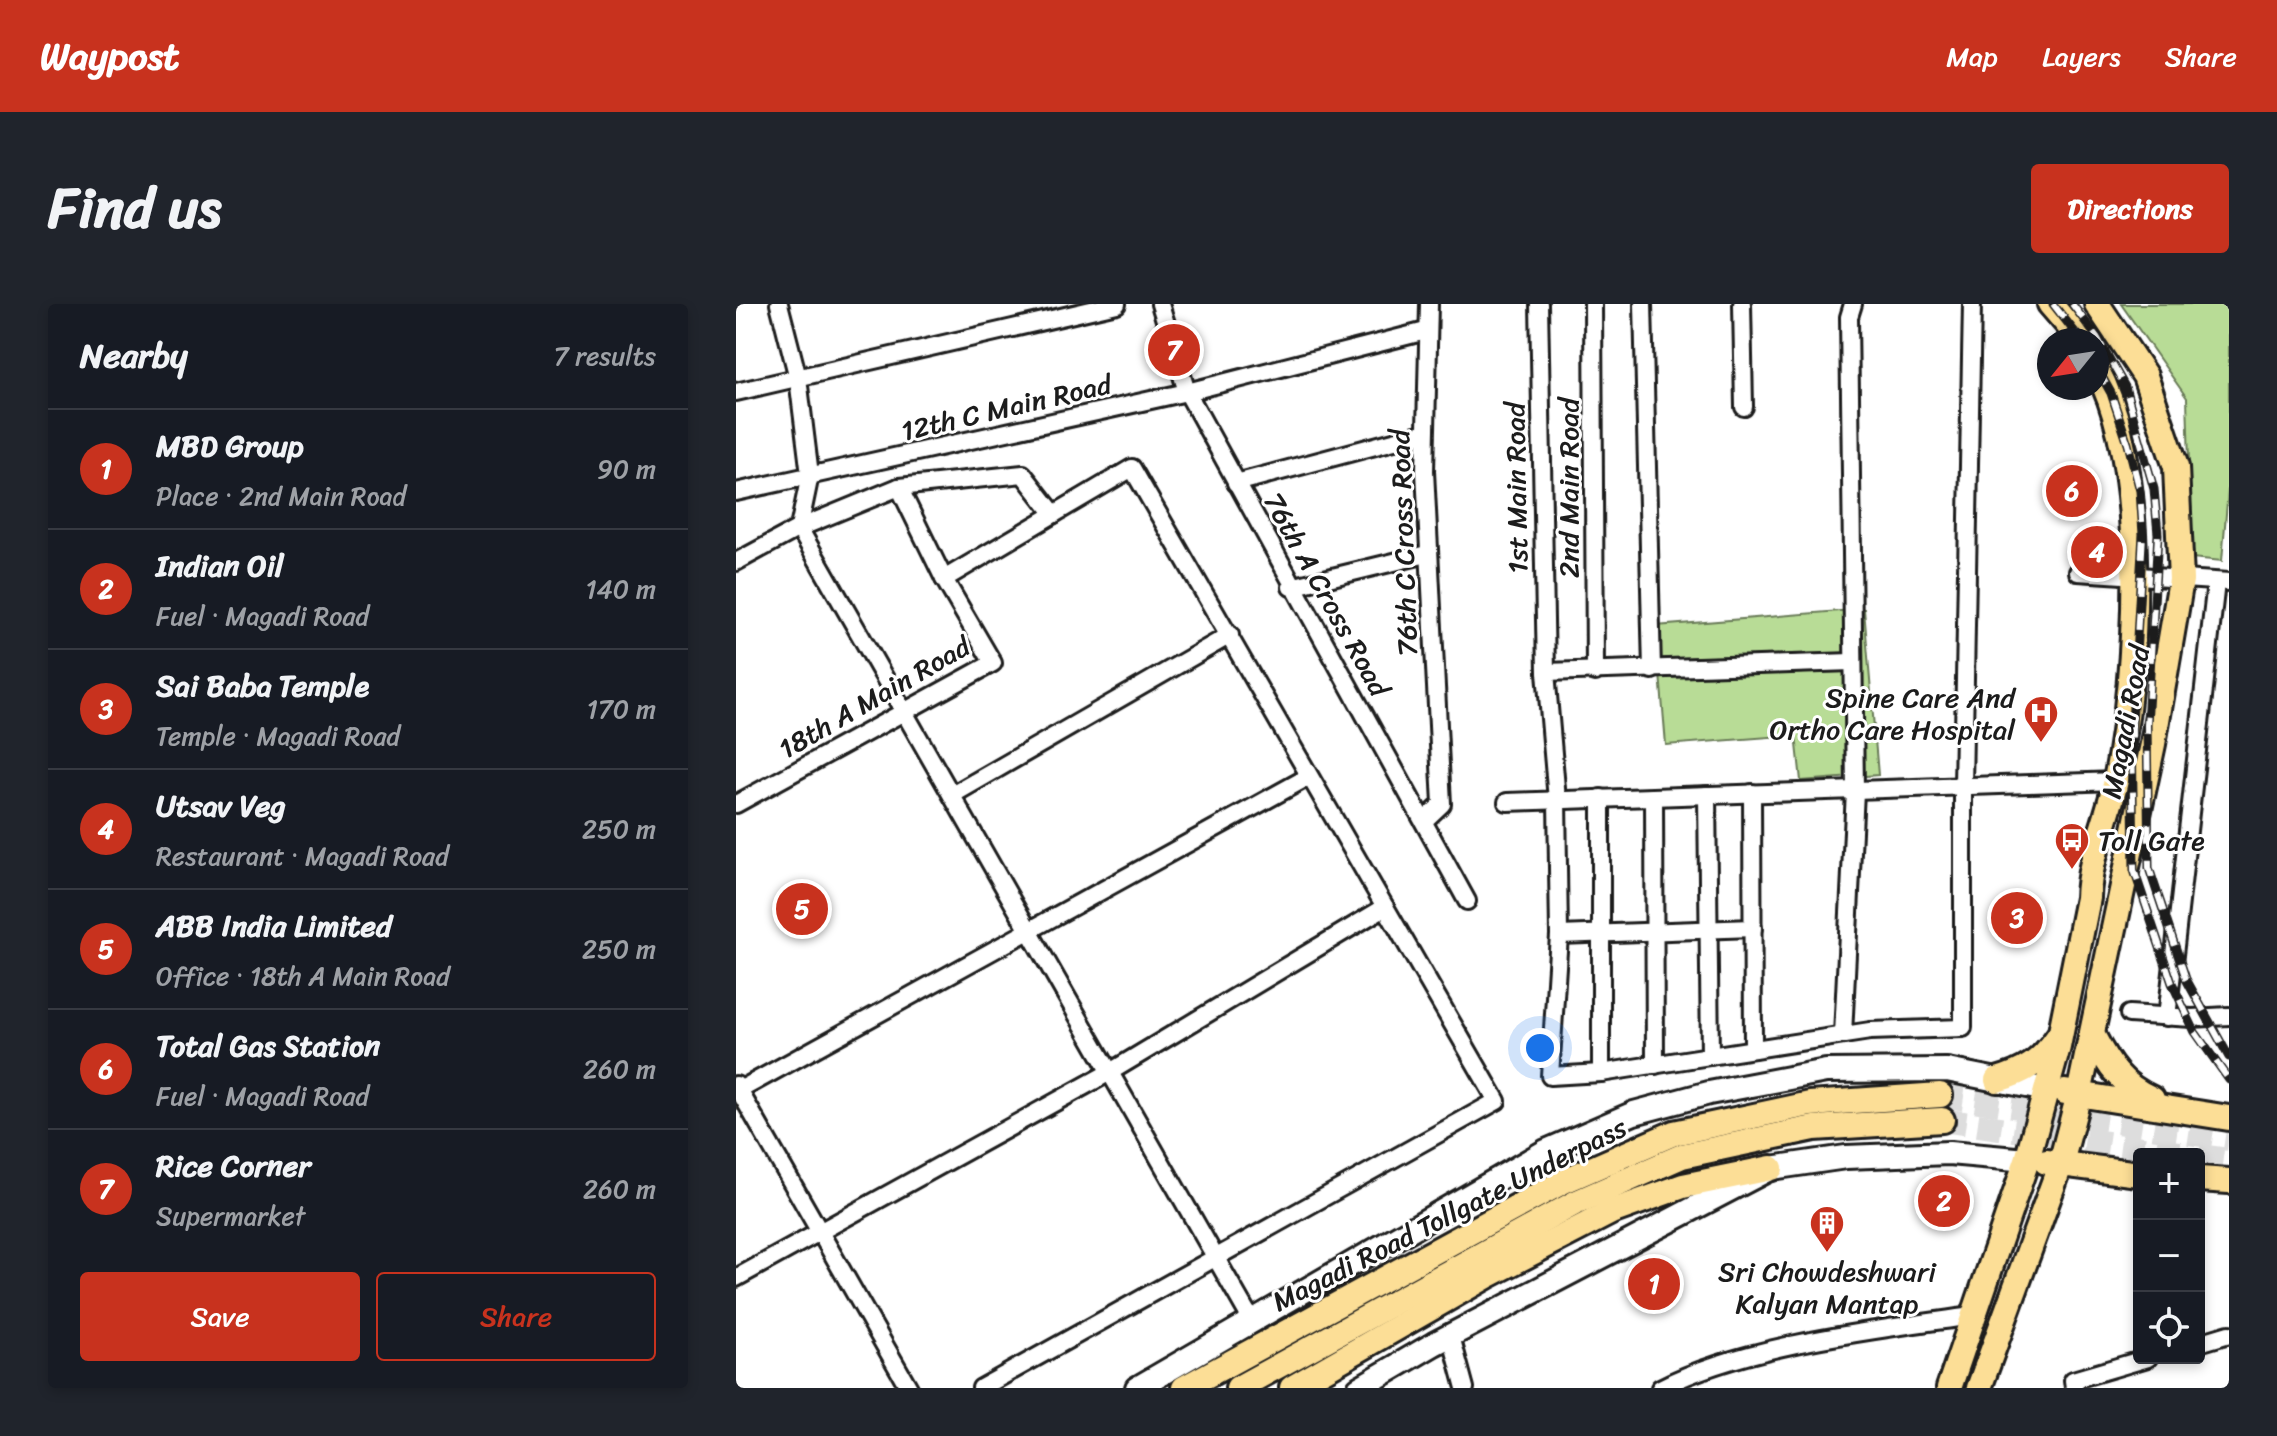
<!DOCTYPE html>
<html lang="en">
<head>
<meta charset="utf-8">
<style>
	body { margin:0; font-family:Sriracha,sans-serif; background:#20242c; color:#f1f3f6 }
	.controls { position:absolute; right:24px; bottom:24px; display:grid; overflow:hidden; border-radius:8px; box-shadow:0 4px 12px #0003 }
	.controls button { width:72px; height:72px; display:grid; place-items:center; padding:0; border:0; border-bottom:2px solid #363941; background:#171b24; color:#f1f3f6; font:40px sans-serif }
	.compass { position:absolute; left:1301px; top:24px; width:72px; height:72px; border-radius:50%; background:#171b24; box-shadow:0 4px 12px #0003; rotate:240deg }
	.you { position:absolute; left:804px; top:744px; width:28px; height:28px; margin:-20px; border:6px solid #fff; border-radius:50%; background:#1a73e8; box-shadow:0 0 0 12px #1a73e833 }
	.badge { display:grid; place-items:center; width:52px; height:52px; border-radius:50%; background:#c8321e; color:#fff; font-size:26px; font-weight:700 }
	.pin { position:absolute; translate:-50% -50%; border:4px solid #fff; box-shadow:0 2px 8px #0006 }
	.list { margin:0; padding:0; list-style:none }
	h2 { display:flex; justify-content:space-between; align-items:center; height:104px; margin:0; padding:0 32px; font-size:34px }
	h2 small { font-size:26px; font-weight:400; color:#9ea1a6 }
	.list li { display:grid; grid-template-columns:52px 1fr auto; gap:24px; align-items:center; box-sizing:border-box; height:120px; padding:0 32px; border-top:2px solid #363941 }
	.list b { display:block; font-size:30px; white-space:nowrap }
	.list p { margin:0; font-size:26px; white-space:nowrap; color:#9ea1a6 }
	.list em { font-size:26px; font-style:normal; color:#9ea1a6 }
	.actions { display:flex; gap:16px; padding:24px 32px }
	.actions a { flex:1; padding:18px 0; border:2px solid #c8321e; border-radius:8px; text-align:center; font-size:28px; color:#c8321e }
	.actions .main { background:#c8321e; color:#fff }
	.icon { flex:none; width:44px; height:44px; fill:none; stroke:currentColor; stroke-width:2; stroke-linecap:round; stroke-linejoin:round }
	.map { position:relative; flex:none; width:1493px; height:1084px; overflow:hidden; border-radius:8px }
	header { display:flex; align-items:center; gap:48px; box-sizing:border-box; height:112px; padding:0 40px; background:#c8321e; color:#fff }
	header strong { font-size:38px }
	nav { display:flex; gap:44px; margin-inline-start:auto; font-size:28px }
	.intro { display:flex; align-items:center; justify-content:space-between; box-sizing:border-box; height:192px; padding:0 48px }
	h1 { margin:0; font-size:56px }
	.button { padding:20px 36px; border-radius:8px; background:#c8321e; color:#fff; font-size:28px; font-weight:700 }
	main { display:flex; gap:48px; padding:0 48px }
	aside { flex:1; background:#171b24; border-radius:8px; box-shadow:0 4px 12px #0003 }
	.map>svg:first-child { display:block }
</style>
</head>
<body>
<header>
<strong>Waypost</strong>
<nav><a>Map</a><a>Layers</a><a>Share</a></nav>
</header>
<div class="intro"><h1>Find us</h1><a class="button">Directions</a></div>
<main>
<aside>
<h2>Nearby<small>7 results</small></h2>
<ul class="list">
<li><span class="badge">1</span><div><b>MBD Group</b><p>Place · 2nd Main Road</p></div><em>90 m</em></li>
<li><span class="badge">2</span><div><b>Indian Oil</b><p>Fuel · Magadi Road</p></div><em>140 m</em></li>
<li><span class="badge">3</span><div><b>Sai Baba Temple</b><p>Temple · Magadi Road</p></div><em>170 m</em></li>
<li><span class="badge">4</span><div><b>Utsav Veg</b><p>Restaurant · Magadi Road</p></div><em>250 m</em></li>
<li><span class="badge">5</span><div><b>ABB India Limited</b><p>Office · 18th A Main Road</p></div><em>250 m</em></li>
<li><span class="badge">6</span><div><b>Total Gas Station</b><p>Fuel · Magadi Road</p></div><em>260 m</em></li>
<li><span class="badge">7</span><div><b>Rice Corner</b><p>Supermarket</p></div><em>260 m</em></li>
</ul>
<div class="actions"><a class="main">Save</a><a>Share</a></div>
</aside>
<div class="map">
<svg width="1493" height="1084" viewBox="0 0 1493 1084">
	<rect width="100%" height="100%" fill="#fff"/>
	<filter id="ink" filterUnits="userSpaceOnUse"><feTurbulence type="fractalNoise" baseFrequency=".0125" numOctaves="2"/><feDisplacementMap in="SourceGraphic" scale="16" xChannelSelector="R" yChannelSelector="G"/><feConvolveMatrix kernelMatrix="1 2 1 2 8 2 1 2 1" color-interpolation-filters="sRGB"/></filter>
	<g filter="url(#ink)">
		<g fill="#b8dc96" stroke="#6a7c59" stroke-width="2">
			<path d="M 1385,0 L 1493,0 L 1493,174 L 1486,257 L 1456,254 L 1451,94 Z"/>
			<path d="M 1128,305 L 1142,471 L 1065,477 L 1060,431 L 930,441 L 920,322 Z"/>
		</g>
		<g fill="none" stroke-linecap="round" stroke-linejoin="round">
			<g stroke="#ddd" stroke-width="24" stroke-dasharray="24 12" stroke-linecap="butt">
				<path d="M 1204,791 L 1493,835"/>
				<path d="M 1206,816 L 1450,850"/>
				<path d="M 1463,852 L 1493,856"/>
			</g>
			<g stroke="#1c1c1c" stroke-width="22">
				<g id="street">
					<path d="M 43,0 L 62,74 L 74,171 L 63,224 L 517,1019"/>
					<path d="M 424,0 L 451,88 L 731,597"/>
					<path d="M 803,0 L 810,368 L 821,496 L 823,631 L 814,772 L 865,769 L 1134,727 L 1227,724 L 1227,482 L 1236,0"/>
					<path d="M 857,0 L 859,368"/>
					<path d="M 907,0 L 916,366"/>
					<path d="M 1006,0 L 1008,103"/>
					<path d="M 0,88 L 381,0"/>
					<path d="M 500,179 L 688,129"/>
					<path d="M 0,188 L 451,88 L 690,27"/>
					<path d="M 0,258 L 63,224 L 163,183 L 287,170 L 318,210"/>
					<path d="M 1342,268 L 1493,278"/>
					<path d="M 208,275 L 396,164 L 761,797 L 245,1084"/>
					<path d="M 555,283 L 691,250"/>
					<path d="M 810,368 L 1116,358"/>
					<path d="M 1016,489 L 1017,745"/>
					<path d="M 216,491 L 494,331"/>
					<path d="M 971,491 L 974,752"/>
					<path d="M 918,493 L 919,761"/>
					<path d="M 865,494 L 865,769"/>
					<path d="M 771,498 L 1380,477"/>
					<path d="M 0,500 L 257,359 L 208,275 L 163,183"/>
					<path d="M 688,517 L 706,500 L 689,167 L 693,0"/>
					<path d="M 823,631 L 1017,624"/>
					<path d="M 1393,710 L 1456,714 L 1493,712"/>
					<path d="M 1431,713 L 1480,278"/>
					<path d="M 1107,731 L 1119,487 L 1113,13 L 1117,0"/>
					<path d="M 0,781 L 173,1084"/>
					<path d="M 0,788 L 572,473"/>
					<path d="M 0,974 L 374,768 L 649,603"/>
					<path d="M 715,1032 L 729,1084"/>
					<path d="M 1463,1039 L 1493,1030"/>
					<path d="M 924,1084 C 1010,1040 1140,1026 1236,1012"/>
					<path d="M 1338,1084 L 1337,1076 L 1412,1054"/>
				</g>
			</g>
			<g stroke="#1c1c1c" stroke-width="28">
				<g id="secondary">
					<path d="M 401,1084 L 810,847 L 898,809 L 973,789 L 1090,767 L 1211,766 L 1311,786"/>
					<path d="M 623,1084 L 698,1040 L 1035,864 L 1110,853 L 1213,849 L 1291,856"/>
				</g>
			</g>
			<g stroke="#1c1c1c" stroke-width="30">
				<g id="primary">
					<path d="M 1314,0 L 1345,36"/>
					<path d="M 1357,732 C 1372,761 1385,781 1416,795"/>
					<path d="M 1261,776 C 1289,768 1305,758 1322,733"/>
					<path d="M 1329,788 L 1493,814"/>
					<path d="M 1310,858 L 1403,870"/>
					<path d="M 1463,875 L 1493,877"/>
					<path d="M 448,1084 L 828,877 L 938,829 L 1074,800 L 1204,791"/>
					<path d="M 502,1084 L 839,899 L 946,852 L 1078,824 L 1206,816"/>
					<path d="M 556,1084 L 751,972 L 875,908 L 947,882 L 1035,864"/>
					<path d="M 1213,1084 L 1291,856 L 1322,743 L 1352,594 C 1353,553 1372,516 1380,476 C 1402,366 1413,165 1361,66"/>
					<path d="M 1243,1084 L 1325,859 L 1343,790 L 1417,440 L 1445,276 L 1440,163 L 1409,72 L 1361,0"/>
				</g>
			</g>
			<use href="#street" stroke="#fff" stroke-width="16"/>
			<use href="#secondary" stroke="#fff" stroke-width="22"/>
			<use href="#primary" stroke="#fcde96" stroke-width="24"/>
			<g stroke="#1c1c1c" stroke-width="9">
				<g id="rail">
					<path d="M 1317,0 L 1345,36"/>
					<path d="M 1336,0 L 1361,33 L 1389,83 L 1418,185 L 1422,230 L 1411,421 L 1413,564 L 1450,675 L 1493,753"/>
					<path d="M 1361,64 L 1375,89 L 1392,140 L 1404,187 L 1407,230 L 1396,420 L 1398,566 L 1436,679 L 1459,728 L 1493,776"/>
				</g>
			</g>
			<use href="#rail" stroke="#fff" stroke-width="6" stroke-dasharray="18" stroke-linecap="butt"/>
		</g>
	</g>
	<defs>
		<g id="hospital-pin" transform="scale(1.8)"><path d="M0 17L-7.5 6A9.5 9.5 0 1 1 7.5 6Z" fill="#c8321e" stroke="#fff"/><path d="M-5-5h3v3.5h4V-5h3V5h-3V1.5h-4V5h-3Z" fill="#fff"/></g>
		<g id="bus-pin" transform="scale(1.8)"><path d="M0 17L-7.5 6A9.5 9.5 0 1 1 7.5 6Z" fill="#c8321e" stroke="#fff"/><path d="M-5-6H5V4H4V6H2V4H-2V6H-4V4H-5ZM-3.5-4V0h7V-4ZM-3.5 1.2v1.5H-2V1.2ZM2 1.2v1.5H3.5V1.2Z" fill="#fff"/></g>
		<g id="building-pin" transform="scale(1.8)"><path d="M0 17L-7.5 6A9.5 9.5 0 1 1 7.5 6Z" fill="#c8321e" stroke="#fff"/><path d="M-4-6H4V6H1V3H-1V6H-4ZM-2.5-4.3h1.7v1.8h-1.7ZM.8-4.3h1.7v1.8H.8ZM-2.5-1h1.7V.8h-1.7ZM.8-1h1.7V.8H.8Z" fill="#fff"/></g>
	</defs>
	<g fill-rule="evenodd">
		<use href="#hospital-pin" x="1305" y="409"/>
		<use href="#bus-pin" x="1336" y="536"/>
		<use href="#building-pin" x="1091" y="919"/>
	</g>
	<g text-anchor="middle" stroke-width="6" stroke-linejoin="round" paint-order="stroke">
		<g font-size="28" fill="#1c1c1c" stroke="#fff">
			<text transform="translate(270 103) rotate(-13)" y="10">12th C Main Road</text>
			<text transform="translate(780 184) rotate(-91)" y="10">1st Main Road</text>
			<text transform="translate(832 184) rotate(-90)" y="10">2nd Main Road</text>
			<text transform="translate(667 239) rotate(-92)" y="10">76th C Cross Road</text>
			<text transform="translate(591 290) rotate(61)" y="10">76th A Cross Road</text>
			<text transform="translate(138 393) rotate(-30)" y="10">18th A Main Road</text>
			<text transform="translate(1389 418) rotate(-79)" y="10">Magadi Road</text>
			<text transform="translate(713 910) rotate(-27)" y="10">Magadi Road Tollgate Underpass</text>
		</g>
		<g font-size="28" fill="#1c1c1c" stroke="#fff" text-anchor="end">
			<text x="1279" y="403">Spine Care And<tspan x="1279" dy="32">Ortho Care Hospital</tspan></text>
			<text x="1362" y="546" text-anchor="start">Toll Gate</text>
			<text x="1091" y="977" text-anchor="middle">Sri Chowdeshwari<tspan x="1091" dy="32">Kalyan Mantap</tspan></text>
		</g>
	</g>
</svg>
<div class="controls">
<button>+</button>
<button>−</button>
<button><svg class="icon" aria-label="locate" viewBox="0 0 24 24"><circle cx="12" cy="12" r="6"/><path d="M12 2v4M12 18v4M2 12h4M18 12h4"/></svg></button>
</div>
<svg class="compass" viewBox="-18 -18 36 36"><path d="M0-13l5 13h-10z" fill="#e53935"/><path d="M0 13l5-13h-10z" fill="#9ea1a6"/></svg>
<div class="you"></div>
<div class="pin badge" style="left:918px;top:980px">1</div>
<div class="pin badge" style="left:1208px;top:897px">2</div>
<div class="pin badge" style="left:1281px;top:614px">3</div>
<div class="pin badge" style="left:1361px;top:248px">4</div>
<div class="pin badge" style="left:66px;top:605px">5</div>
<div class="pin badge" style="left:1336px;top:187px">6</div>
<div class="pin badge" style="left:438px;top:46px">7</div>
</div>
</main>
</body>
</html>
